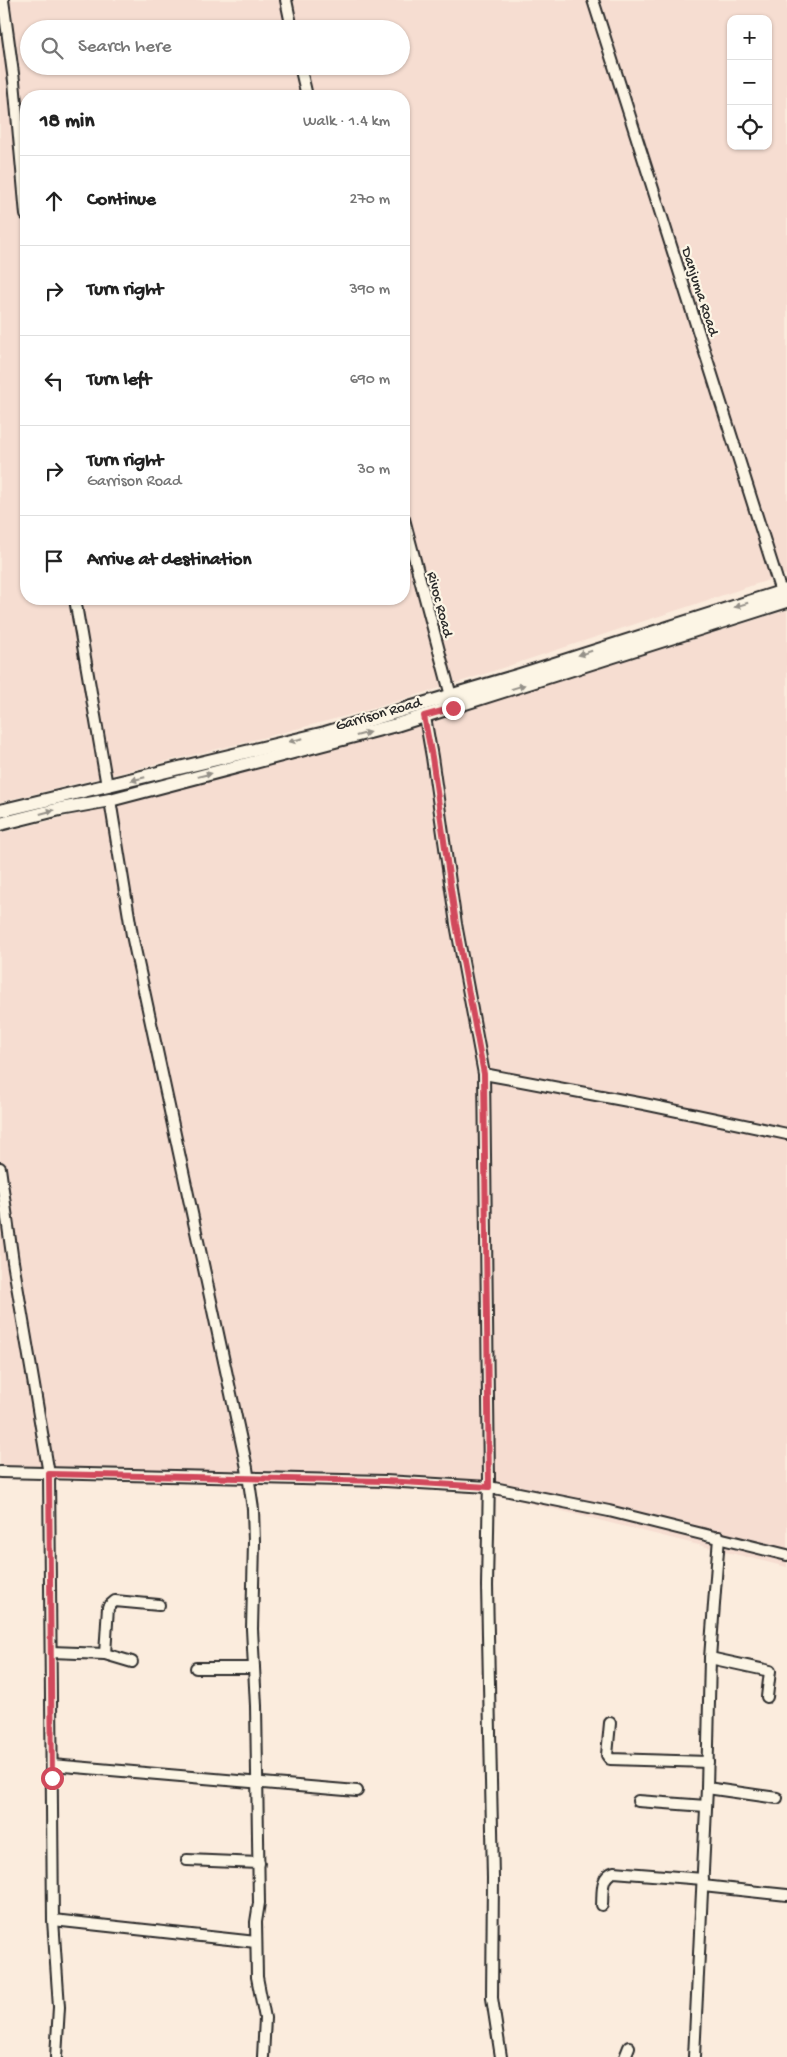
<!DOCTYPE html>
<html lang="en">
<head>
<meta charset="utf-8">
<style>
	body { margin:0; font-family:"Gochi Hand",sans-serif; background:#f2f2f2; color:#222 }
	.controls { position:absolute; right:15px; top:15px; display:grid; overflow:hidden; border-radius:10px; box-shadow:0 1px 4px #0004 }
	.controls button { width:45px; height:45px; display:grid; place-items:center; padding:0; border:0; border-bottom:1px solid #e0e0e0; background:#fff; color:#222; font:25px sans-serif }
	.stop { position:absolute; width:15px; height:15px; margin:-11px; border:4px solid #d1495b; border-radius:50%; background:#fff }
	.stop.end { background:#d1495b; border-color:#fff; box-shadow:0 1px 5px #0008 }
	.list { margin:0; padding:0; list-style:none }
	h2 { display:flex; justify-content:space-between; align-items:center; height:65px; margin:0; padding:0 20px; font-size:21px }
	h2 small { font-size:16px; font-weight:400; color:#767676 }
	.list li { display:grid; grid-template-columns:32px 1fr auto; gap:15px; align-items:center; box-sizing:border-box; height:90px; padding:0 20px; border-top:1px solid #e0e0e0 }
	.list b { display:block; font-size:19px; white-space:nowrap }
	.list p { margin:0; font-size:16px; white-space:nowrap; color:#767676 }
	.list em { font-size:16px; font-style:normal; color:#767676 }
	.icon { flex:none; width:28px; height:28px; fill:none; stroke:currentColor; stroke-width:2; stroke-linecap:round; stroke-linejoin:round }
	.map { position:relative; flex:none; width:787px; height:2057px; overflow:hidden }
	.search { position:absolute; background:#fff; box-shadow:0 1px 4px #0004; left:20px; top:20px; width:390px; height:55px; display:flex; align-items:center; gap:12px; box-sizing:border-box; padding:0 18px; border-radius:28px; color:#767676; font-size:19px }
	.panel { position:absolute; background:#fff; box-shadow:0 1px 4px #0004; left:20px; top:90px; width:390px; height:515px; border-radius:20px }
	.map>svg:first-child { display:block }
</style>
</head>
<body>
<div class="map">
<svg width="787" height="2057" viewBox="0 0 787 2057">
	<rect width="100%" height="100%" fill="#fbecdd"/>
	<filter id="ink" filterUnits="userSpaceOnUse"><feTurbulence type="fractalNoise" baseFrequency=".02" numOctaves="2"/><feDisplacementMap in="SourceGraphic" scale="10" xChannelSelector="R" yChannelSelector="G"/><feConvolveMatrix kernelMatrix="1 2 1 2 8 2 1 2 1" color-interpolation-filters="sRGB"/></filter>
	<g filter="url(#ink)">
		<g fill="#f6ddd1" fill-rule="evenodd">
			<path d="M 0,0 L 787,0 L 787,574 L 466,680 L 361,712 L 246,742 L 0,802 ZM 731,19 L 768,19 L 768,146 L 731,146 ZM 29,29 L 401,29 L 401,66 L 29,66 ZM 26,96 L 404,96 L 404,599 L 26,599 Z"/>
			<path d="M 787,610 L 787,1567 L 506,1497 L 472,1492 L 54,1477 L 0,1478 L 0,833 L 220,779 L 405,729 Z"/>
		</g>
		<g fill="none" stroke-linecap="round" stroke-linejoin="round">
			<g stroke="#2b2b2b" stroke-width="14">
				<g id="minor">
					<path d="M 3,0 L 14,81 L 26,215"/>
					<path d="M 286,0 L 292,29"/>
					<path d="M 593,0 L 781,592"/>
					<path d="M 300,66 L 307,96"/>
					<path d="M 404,519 L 451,696"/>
					<path d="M 75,599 L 107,786"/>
					<path d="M 425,717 L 432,757 L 456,924 L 484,1074 L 489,1479 L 487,1586 L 493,1878 L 492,1998 L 501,2057"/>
					<path d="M 110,800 L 132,935 L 247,1468 L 253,1509 L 254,1542 L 252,1629 L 256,1706 L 259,1903 L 256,1922 L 257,1977 L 265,2018 L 263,2057"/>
					<path d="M 484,1074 L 644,1104 L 787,1134"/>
					<path d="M 0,1168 L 13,1262 L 49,1474 L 53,1920 L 59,2007 L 56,2057"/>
					<path d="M 0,1472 L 385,1481 L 489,1487 L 609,1511 L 787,1555"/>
					<path d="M 51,1652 L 105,1654 L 132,1662"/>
					<path d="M 105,1654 L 108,1607 L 115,1601 L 159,1605"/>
					<path d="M 710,1658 L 770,1671 L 767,1697"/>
					<path d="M 196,1668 L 254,1668"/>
					<path d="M 610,1723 L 607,1755 L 610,1759 L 708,1762"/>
					<path d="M 52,1765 L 357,1791"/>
					<path d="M 707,1788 L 777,1798"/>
					<path d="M 638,1801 L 706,1806"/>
					<path d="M 187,1860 L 259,1863"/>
					<path d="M 703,1886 L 787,1895"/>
					<path d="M 602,1905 C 603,1893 600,1876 614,1872 L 703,1879"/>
					<path d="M 53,1920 L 256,1942"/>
					<path d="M 625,2057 L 629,2047"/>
					<path d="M 694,2057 L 707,1788 L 710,1658 L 719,1537"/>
				</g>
			</g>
			<g stroke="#2b2b2b" stroke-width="16">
				<g id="major">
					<path d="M 0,811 L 325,733 L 520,675 L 787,590"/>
					<path d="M 0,824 L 60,809 L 110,800 L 396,725 L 787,601"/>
				</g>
			</g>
			<use href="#minor" stroke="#fcf5e5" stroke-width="10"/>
			<use href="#major" stroke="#fcf5e5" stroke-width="12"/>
		</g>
		<defs><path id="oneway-solid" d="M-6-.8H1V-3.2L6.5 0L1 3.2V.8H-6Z" transform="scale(1.25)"/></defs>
		<g fill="#949088">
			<use href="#oneway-solid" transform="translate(741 605) rotate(163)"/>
			<use href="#oneway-solid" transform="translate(585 653) rotate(163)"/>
			<use href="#oneway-solid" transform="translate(518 687) rotate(-17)"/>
			<use href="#oneway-solid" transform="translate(363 734) rotate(-15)"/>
			<use href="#oneway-solid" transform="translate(296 740) rotate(166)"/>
			<use href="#oneway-solid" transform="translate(205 775) rotate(-14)"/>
			<use href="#oneway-solid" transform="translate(138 779) rotate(166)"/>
			<use href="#oneway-solid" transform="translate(47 812) rotate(-15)"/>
		</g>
	</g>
	<g fill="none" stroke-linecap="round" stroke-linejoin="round" filter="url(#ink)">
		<path stroke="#d1495b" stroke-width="6" d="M 52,1778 L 49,1474 L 385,1481 L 489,1487 L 484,1074 L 456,924 L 432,757 L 424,716 L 453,708"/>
	</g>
	<g text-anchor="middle" stroke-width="4.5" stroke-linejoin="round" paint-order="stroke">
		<g font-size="15" fill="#2b2b2b" stroke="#fcf5e5">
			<text transform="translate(701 291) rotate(72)" y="5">Danjuma Road</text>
			<text transform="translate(441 604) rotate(75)" y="5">Rivoc Road</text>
			<text transform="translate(378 713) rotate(-16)" y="5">Garrison Road</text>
		</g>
	</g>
</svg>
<div class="controls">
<button>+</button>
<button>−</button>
<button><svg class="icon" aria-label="locate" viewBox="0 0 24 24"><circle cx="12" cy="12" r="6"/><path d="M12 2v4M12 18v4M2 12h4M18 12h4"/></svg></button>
</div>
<div class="stop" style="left:52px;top:1778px"></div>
<div class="stop end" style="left:453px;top:708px"></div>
<div class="search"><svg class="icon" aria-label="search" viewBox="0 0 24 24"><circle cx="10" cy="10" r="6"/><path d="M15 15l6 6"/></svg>Search here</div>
<section class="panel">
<h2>18 min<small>Walk · 1.4 km</small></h2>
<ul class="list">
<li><svg class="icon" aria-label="ahead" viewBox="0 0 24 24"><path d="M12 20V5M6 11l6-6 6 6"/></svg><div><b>Continue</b></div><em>270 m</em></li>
<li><svg class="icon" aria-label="right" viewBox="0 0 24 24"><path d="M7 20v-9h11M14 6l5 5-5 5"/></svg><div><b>Turn right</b></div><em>390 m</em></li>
<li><svg class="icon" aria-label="left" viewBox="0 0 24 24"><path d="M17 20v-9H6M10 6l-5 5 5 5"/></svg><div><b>Turn left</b></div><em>690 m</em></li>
<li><svg class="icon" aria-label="right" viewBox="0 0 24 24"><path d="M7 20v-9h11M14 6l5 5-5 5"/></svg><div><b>Turn right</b><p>Garrison Road</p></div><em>30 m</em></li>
<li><svg class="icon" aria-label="arrive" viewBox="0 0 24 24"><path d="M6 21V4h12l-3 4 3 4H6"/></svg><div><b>Arrive at destination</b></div></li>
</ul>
</section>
</div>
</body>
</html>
